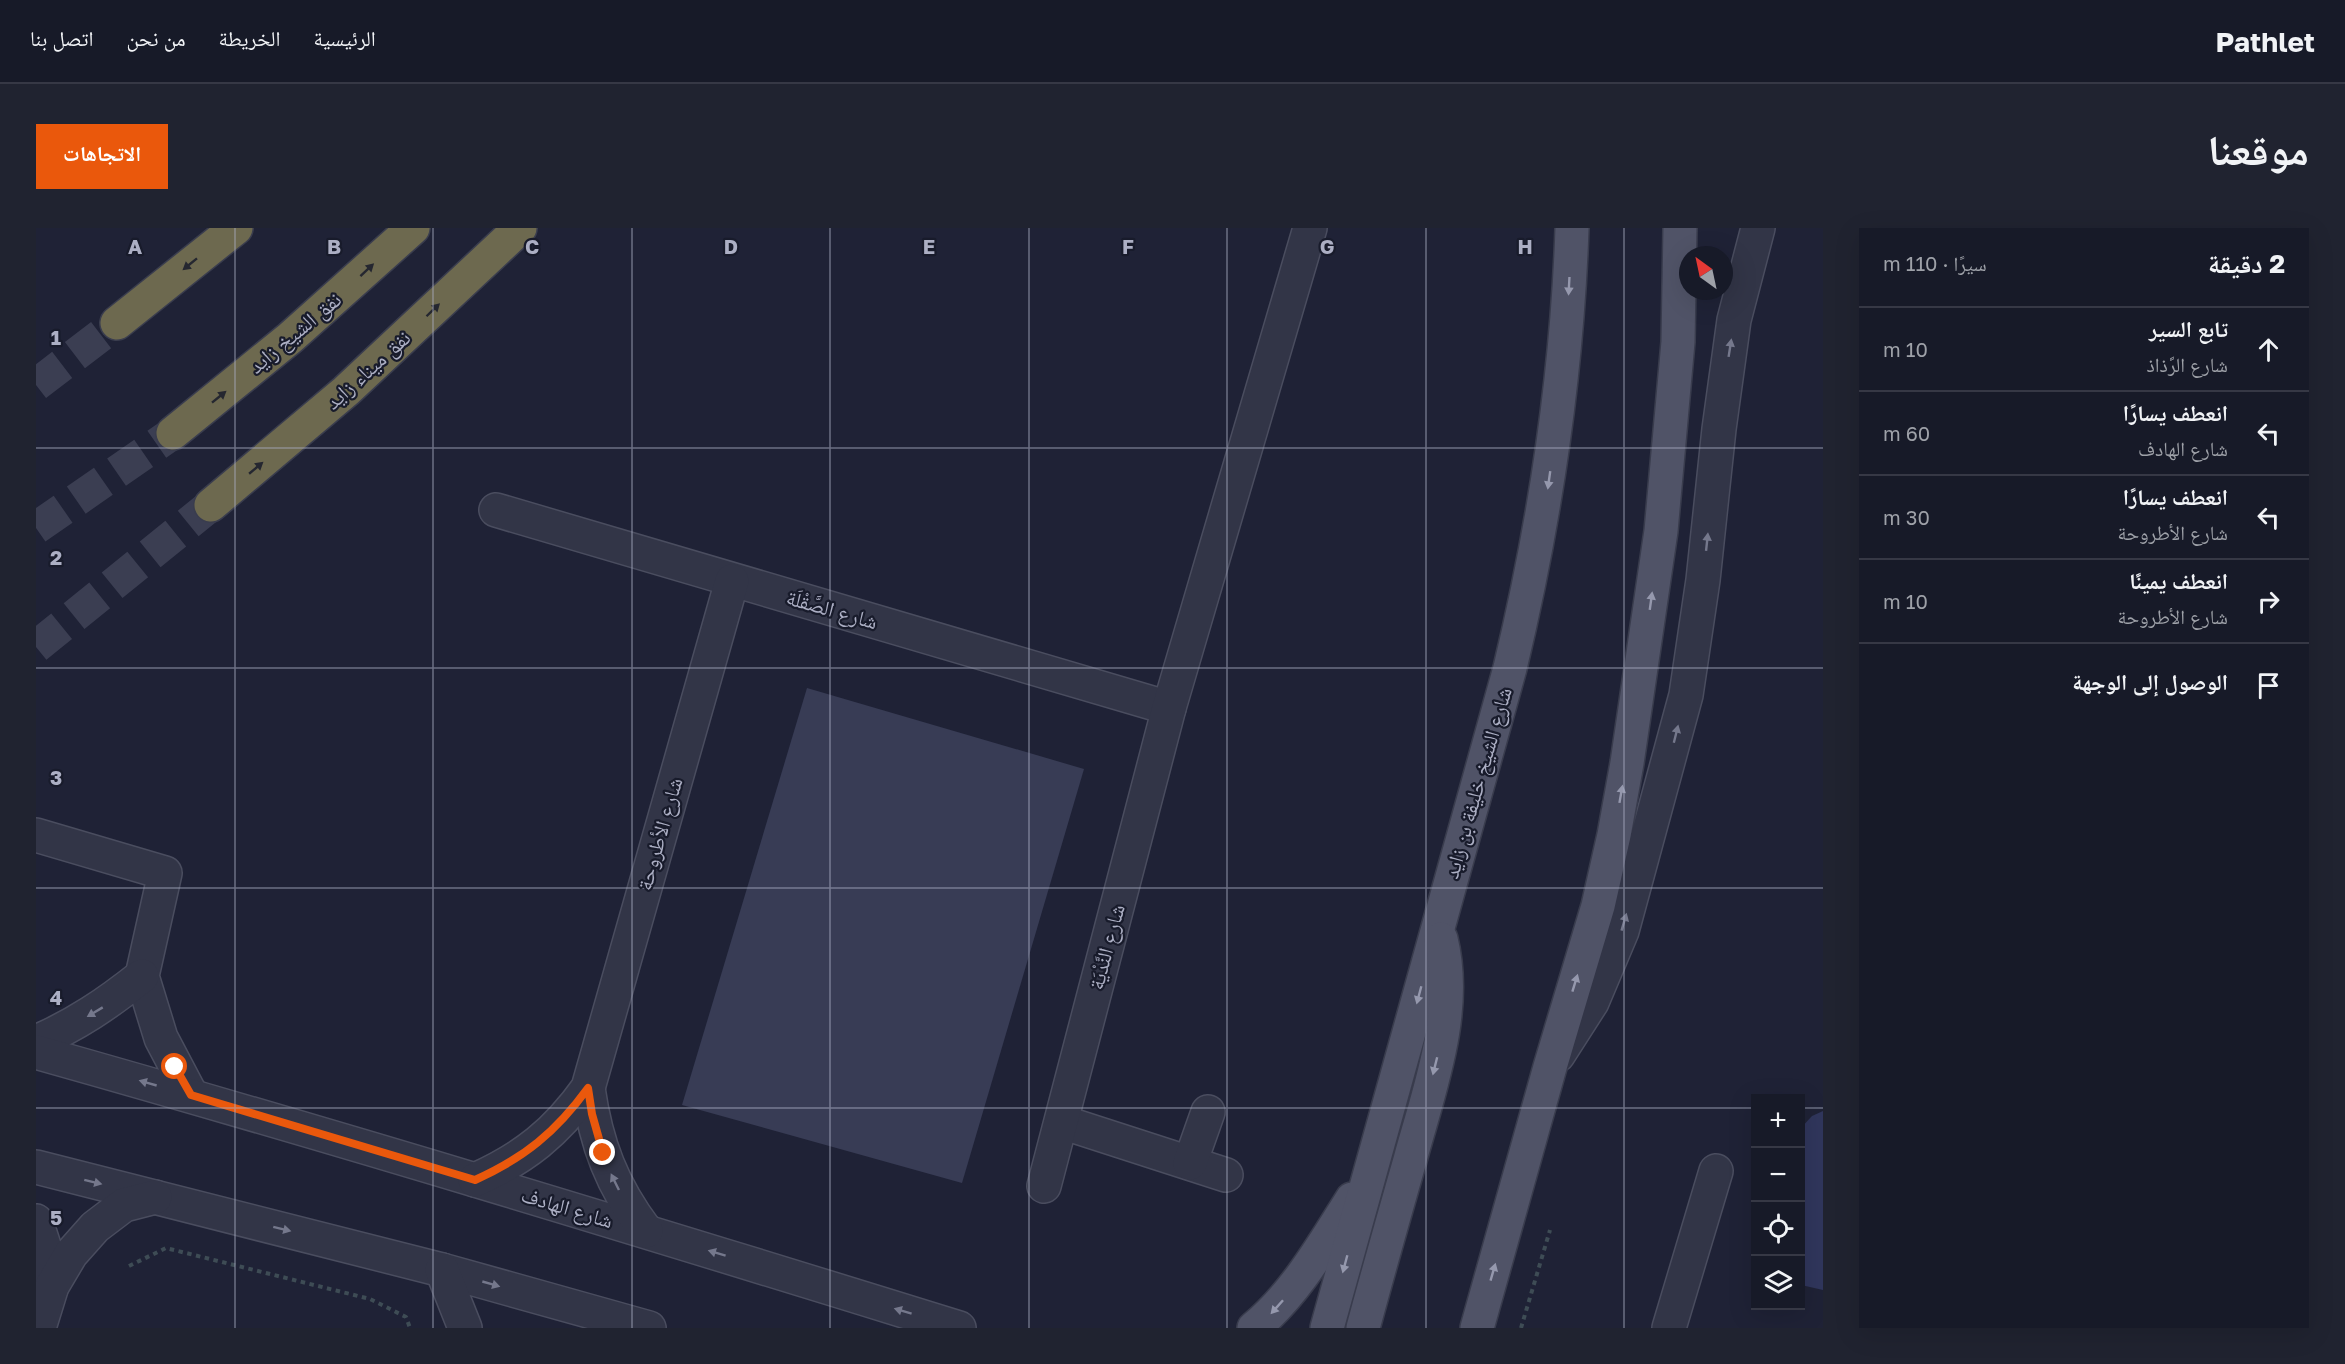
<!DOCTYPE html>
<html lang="ar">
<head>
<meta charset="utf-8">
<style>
	body { margin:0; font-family:"Golos Text","Noto Naskh Arabic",sans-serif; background:#202330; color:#f1f3f6; direction:rtl }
	.controls { position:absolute; right:18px; bottom:18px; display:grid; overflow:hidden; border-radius:0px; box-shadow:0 6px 24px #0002 }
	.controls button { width:54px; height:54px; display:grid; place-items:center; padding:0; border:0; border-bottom:2px solid #363845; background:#171a28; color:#f1f3f6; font:30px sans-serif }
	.compass { position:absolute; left:1643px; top:18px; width:54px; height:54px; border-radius:50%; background:#171a28; box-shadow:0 6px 24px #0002; rotate:327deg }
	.stop { position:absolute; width:18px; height:18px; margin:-14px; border:4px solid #ea580c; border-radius:50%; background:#fff }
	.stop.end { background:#ea580c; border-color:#fff; box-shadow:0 2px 6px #0008 }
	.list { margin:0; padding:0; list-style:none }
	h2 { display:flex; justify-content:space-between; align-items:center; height:78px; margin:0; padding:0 24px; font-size:26px }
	h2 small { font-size:20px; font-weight:400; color:#9ea1a8 }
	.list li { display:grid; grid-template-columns:39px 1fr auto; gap:18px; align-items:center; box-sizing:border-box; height:84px; padding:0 24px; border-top:2px solid #363845 }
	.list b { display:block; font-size:22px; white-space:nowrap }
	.list p { margin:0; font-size:20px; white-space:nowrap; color:#9ea1a8 }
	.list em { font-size:20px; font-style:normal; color:#9ea1a8 }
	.icon { flex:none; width:33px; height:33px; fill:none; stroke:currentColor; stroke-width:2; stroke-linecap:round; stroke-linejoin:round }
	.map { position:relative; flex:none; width:1787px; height:1100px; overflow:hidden; direction:ltr; border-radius:0px }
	header { display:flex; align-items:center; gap:36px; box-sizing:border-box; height:84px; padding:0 30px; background:#171a28; border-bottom:2px solid #363845 }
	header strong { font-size:28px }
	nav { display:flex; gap:33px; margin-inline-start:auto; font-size:21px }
	.intro { display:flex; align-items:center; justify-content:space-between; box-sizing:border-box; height:144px; padding:0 36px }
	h1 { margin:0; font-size:42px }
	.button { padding:15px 27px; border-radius:0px; background:#ea580c; color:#fff; font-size:21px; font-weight:700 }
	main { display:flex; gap:36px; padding:0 36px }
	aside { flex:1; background:#171a28; border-radius:0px; box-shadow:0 6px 24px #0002 }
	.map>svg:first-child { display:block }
</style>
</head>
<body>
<header>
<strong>Pathlet</strong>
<nav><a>الرئيسية</a><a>الخريطة</a><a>من نحن</a><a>اتصل بنا</a></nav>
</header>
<div class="intro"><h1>موقعنا</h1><a class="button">الاتجاهات</a></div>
<main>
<aside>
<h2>2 دقيقة<small>سيرًا · 110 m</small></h2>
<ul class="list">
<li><svg class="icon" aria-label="ahead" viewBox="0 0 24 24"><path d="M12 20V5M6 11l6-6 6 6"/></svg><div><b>تابع السير</b><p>شارع الرَّذاذ</p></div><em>10 m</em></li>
<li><svg class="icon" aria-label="left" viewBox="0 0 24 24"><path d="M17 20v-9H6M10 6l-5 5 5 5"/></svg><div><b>انعطف يسارًا</b><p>شارع الهادف</p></div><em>60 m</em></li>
<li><svg class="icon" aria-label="left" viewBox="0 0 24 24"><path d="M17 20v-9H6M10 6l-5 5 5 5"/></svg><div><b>انعطف يسارًا</b><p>شارع الأطروحة</p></div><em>30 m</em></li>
<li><svg class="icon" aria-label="right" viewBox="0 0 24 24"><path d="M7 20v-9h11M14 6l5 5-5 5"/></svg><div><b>انعطف يمينًا</b><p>شارع الأطروحة</p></div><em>10 m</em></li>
<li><svg class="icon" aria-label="arrive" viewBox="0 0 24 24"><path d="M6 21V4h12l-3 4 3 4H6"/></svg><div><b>الوصول إلى الوجهة</b></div></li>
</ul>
</aside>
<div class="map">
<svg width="1787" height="1100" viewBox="0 0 1787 1100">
	<rect width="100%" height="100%" fill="#1f2236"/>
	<path fill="#30365c" d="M 1787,883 L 1787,1062 L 1765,1057 L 1764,901 L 1776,888 Z"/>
	<path fill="#383c55" d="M 771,460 L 1048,541 L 926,955 L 646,877 Z"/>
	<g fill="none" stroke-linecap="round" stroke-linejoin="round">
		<g stroke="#3b3e52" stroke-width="33" stroke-dasharray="33 16" stroke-linecap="butt">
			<path d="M 0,157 L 81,95"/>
			<path d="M 0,300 L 137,205"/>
			<path d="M 0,419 L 175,277"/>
		</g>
		<g stroke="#4a4d5f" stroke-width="36">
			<g id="minor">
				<path d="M 460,282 L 1133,480"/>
				<path d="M 0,607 L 129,645 L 106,748 L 125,810 L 155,867"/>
				<path d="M 0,814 C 40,797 72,775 106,748"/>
				<path d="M 0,824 C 309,911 616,1005 923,1100"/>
				<path d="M 1522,827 L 1556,774 L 1586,703 L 1650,467 L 1667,352 L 1683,201 L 1698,92 L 1722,0"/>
				<path d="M 552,860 C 560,916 576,958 610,1003"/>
				<path d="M 1026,894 L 1190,947"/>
				<path d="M 1154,935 L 1172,884"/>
				<path d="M 0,939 L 406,1042 L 613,1100"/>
				<path d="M 439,952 C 488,930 520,905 552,860 L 696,353"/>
				<path d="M 1008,958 L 1133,480 L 1274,0"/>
				<path d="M 0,993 L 13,1033 L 16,1058"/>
				<path d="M 406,1042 L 429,1100"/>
				<path d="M 3,1100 L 16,1058 L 35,1026 L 59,999 L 88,977 L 119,969"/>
				<path d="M 1633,1100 L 1680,943"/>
			</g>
		</g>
		<g stroke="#393c4d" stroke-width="36">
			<g id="major">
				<path d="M 1218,1100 C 1260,1065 1287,1017 1316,971"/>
				<path d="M 1291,1100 L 1474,440 C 1509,294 1531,150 1536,0"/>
				<path d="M 1327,1100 C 1342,1044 1358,988 1374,932 C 1393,862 1423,784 1405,711"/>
				<path d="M 1441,1100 L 1514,839 L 1562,678 L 1578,607 L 1591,535 L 1625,303 L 1642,114 L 1644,0"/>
			</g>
		</g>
		<g stroke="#3a3d4e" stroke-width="36">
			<g id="highway">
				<path d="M 81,95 L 200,0"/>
				<path d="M 137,205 L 254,110 L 377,0"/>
				<path d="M 175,277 L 310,163 L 484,0"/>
			</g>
		</g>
		<g stroke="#3e4c55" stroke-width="4" stroke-dasharray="4.5 4.5" stroke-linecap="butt">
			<path d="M 93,1038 L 130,1020 L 334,1071 L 370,1089 L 374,1100"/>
			<path d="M 1485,1100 L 1514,1002"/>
		</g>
		<use href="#minor" stroke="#323547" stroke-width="33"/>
		<use href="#major" stroke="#505367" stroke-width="33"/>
		<use href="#highway" stroke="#6d694f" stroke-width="33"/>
	</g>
	<defs><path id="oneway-solid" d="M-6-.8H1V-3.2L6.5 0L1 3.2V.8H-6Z" transform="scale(1.5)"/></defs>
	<g fill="#252730">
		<use href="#oneway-solid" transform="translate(154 36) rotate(141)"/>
		<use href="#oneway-solid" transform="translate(331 42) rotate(-43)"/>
		<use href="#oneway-solid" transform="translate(397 82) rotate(-44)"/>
		<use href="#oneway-solid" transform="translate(183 169) rotate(-39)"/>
		<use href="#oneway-solid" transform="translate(220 240) rotate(-40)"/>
	</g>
	<g fill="#9598ad">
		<use href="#oneway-solid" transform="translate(1533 58) rotate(93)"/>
		<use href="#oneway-solid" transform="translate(1513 252) rotate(98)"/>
		<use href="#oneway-solid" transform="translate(1615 373) rotate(-82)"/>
		<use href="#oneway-solid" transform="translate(1585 566) rotate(-80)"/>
		<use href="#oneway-solid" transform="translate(1539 755) rotate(-73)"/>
		<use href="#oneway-solid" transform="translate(1383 767) rotate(105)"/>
		<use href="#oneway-solid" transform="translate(1399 838) rotate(104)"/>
		<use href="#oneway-solid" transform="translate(1309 1036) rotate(105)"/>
		<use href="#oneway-solid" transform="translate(1457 1044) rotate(-74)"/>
		<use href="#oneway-solid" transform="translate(1241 1079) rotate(132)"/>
	</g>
	<g fill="#75788c">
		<use href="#oneway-solid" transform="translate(1694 120) rotate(-81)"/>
		<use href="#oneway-solid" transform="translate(1671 314) rotate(-84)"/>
		<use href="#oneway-solid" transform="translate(1640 506) rotate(-76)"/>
		<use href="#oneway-solid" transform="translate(1588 694) rotate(-74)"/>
		<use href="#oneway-solid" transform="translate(59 784) rotate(149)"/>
		<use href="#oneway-solid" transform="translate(112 855) rotate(-164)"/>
		<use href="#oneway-solid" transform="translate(57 954) rotate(14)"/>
		<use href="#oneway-solid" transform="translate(579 954) rotate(-116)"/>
		<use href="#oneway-solid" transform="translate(246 1001) rotate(14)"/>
		<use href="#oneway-solid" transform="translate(681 1025) rotate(-163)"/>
		<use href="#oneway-solid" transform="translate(455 1056) rotate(16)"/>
		<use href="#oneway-solid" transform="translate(867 1083) rotate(-163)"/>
	</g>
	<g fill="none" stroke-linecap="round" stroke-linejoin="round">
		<path stroke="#ea580c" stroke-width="8" d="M 139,839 L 155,867 L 439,952 C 488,930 520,904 552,860 L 556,886 L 567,925"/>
	</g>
	<path fill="none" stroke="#acafc4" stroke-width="1.5" stroke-opacity="0.55" d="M 199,0 L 199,1100M 397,0 L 397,1100M 596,0 L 596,1100M 794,0 L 794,1100M 993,0 L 993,1100M 1191,0 L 1191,1100M 1390,0 L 1390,1100M 1588,0 L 1588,1100M 0,220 L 1787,220M 0,440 L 1787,440M 0,660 L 1787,660M 0,880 L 1720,880M 1764,880 L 1787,880"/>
	<g text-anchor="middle" stroke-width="4.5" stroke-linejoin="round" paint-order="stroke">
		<g font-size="21" fill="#acafc4" stroke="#181b2b">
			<text transform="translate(259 105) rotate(-40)" y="7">نفق الشيخ زايد</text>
			<text transform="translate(332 142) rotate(-42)" y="7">نفق ميناء زايد</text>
			<text transform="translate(796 382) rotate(16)" y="7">شارع الصَّقْلَة</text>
			<text transform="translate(1442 555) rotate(-74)" y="7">شارع الشيخ خليفة بن زايد</text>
			<text transform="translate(624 606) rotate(-74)" y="7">شارع الأطروحة</text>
			<text transform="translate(1071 719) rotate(-75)" y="7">شارع النَّدْيَة</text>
			<text transform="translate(531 980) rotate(17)" y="7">شارع الهادف</text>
		</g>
	</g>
	<g font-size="20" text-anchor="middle" font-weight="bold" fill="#acafc4" stroke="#181b2b" stroke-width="4.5" stroke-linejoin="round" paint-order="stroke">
		<text x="99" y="26">A</text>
		<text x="298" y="26">B</text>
		<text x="496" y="26">C</text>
		<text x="695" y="26">D</text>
		<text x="893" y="26">E</text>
		<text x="1092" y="26">F</text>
		<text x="1291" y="26">G</text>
		<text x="1489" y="26">H</text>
		<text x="20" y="117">1</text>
		<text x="20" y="337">2</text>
		<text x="20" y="557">3</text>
		<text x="20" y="777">4</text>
		<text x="20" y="997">5</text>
	</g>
</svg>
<div class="controls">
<button>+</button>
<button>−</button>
<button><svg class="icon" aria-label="locate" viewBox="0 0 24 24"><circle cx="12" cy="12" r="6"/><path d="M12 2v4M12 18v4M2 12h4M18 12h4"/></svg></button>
<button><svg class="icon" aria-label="layers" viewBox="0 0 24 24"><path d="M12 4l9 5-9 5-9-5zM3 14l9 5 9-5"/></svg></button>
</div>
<svg class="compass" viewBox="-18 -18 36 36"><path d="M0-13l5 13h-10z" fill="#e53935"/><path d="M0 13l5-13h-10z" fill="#9ea1a8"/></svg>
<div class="stop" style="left:139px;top:839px"></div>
<div class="stop end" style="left:567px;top:925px"></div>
</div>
</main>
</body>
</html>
